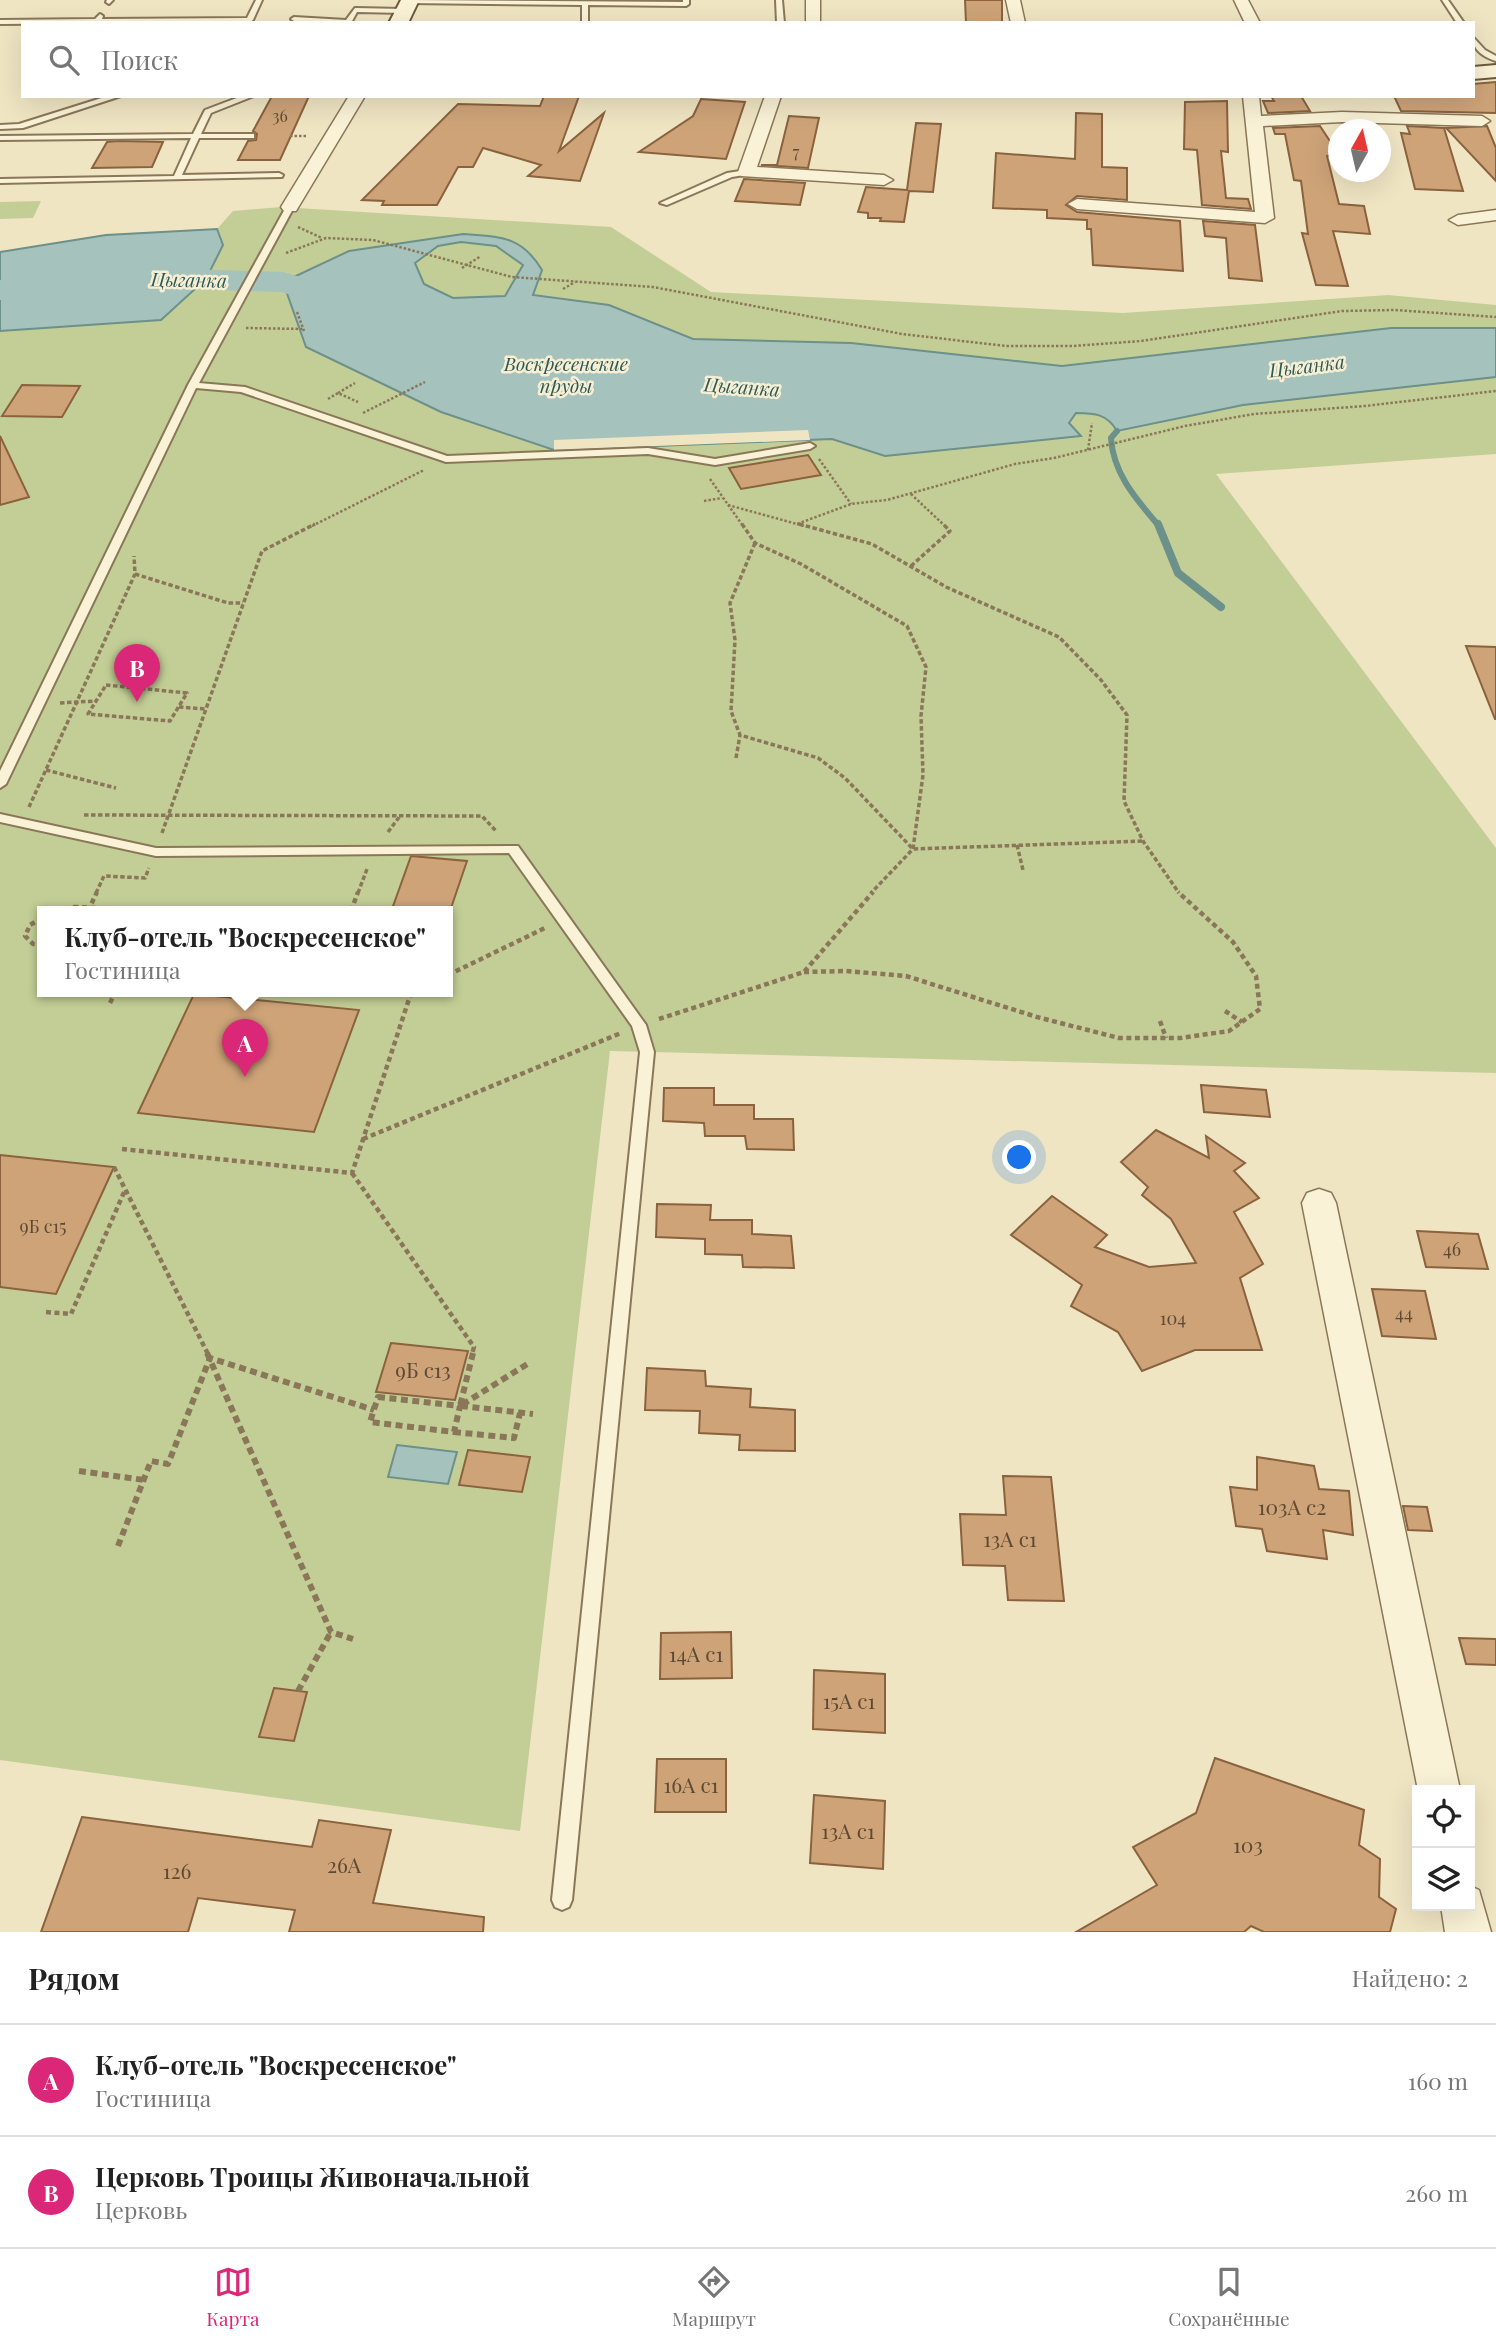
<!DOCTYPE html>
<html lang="ru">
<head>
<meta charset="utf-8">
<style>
	body { margin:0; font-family:"Playfair Display",serif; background:#f6f6f6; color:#222 }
	.controls { position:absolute; right:21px; bottom:21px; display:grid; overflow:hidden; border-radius:0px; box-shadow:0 7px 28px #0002 }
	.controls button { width:63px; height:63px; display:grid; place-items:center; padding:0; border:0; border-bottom:2px solid #e0e0e0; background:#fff; color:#222; font:35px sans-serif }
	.compass { position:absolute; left:1328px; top:119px; width:63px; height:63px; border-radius:50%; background:#fff; box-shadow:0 7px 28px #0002; rotate:8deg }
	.you { position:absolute; left:1020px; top:1158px; width:24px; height:24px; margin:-18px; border:5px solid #fff; border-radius:50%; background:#1a73e8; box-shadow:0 0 0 10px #1a73e833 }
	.badge { display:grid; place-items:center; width:46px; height:46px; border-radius:50%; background:#db2777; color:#fff; font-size:23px; font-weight:700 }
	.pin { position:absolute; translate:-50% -58px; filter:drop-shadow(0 2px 4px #0008) }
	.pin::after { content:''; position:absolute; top:37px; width:24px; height:21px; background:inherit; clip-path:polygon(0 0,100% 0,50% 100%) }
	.popup { position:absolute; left:37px; top:906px; width:416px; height:91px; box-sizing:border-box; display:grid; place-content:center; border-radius:0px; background:#fff; filter:drop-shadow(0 2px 5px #0005); font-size:23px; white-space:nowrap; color:#767676 }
	.popup b { font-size:26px; color:#222 }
	.popup::after { content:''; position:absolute; left:50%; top:100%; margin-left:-14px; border:14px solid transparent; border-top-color:#fff }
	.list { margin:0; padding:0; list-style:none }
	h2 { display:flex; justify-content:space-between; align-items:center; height:91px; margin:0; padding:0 28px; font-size:30px }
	h2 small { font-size:23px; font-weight:400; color:#767676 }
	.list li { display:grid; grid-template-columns:46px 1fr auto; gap:21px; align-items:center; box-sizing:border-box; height:112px; padding:0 28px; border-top:2px solid #e0e0e0 }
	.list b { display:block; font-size:26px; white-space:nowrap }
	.list p { margin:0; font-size:23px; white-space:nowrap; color:#767676 }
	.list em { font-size:23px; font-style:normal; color:#767676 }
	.icon { flex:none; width:38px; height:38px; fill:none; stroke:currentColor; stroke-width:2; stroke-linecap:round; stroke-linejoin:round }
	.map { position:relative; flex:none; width:1496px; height:1932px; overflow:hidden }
	.search { position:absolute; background:#fff; box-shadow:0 7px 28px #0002; left:21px; right:21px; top:21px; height:77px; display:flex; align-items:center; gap:18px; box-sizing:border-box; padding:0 24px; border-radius:0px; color:#767676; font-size:26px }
	.sheet { height:315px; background:#fff }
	nav { display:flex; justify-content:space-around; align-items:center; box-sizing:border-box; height:98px; border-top:2px solid #e0e0e0; background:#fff; font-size:19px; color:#767676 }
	nav a { display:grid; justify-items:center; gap:4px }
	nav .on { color:#db2777 }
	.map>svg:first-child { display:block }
</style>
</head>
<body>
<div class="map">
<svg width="1496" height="1932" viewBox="0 0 1496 1932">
	<rect width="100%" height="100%" fill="#efe5c3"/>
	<g fill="#c3ce96" fill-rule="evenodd">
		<path d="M 41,201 L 33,218 L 0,219 L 0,202 Z"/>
		<path d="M 281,207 L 611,227 L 711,292 L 1123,313 L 1388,295 L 1496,305 L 1496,454 L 1216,474 L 1496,848 L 1496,1073 L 610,1051 L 520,1831 L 0,1760 L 0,331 L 57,327 L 223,245 L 217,229 L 233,211 ZM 42,911 L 448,911 L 448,991 L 42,991 Z"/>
	</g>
	<g fill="#a5c2bc" stroke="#6c908a" stroke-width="2" fill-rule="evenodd">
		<path d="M 217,229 L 223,245 L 206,279 L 161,320 L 0,331 L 0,252 L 106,235 Z"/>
		<path d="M 463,234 C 500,237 521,235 542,270 L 533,295 L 609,305 L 693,339 L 851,343 L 1062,366 L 1391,328 L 1496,328 L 1496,377 L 1243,405 L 1117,431 C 1107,414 1095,413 1076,413 L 1069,423 L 1081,436 L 885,456 L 832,439 L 554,450 L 441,412 L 306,347 L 283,282 L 349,251 ZM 461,242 L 496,246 L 523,265 L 505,296 L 453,298 L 424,284 L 415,263 L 438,246 Z"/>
		<path d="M 397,1445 L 457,1452 L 448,1484 L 388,1477 Z"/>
	</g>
	<path fill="#efe5c3" d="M 808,430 L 810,440 L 554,450 L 554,440 Z"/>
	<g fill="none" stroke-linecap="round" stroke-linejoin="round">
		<path stroke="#6c908a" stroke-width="6" d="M 1117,431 L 1111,438 C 1113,474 1137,500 1159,526"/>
		<path stroke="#6c908a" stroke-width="8" d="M 1158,524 L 1178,573 L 1221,607"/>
		<path fill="#a5c2bc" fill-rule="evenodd" d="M 155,268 L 283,272 L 363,295 L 368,302 L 363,309 L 351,312 L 281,292 L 155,288 L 0,300 L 0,280 Z"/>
	</g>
	<g fill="#cea378" stroke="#8a623e" stroke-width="2">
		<path d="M 965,0 L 1002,0 L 1002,23 L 966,23 Z"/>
		<path d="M 1496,82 L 1496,113 L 1401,111 L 1394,96 L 1473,96 L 1473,84 Z"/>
		<path d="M 272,96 L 309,96 L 280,160 L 238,160 L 248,141 L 256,140 L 257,134 L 253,131 Z"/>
		<path d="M 544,96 L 579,96 L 559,151 L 604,113 L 580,181 L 528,176 L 541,165 L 483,148 L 473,167 L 458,167 L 437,205 L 382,205 L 384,201 L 362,200 L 458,104 L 540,106 Z"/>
		<path d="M 1271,96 L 1301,96 L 1310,111 L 1268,113 L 1263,101 L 1274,101 Z"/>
		<path d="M 701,99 L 745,102 L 726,159 L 639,152 L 693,116 Z"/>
		<path d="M 1227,101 L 1228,152 L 1221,151 L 1226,198 L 1248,199 L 1251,209 L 1202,205 L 1197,150 L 1184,149 L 1185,102 Z"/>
		<path d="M 1076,113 L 1102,114 L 1102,167 L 1127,168 L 1127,200 L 1077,196 L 1066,205 L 1077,212 L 1180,221 L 1183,271 L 1093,265 L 1091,229 L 1087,229 L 1087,220 L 1047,218 L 1047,210 L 993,208 L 996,153 L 1075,159 Z"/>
		<path d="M 789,116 L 819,118 L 808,168 L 761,165 L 777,165 Z"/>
		<path d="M 916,123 L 941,124 L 933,192 L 909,191 L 904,222 L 880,221 L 881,218 L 868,218 L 868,213 L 858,212 L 866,187 L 907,190 Z"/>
		<path d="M 1320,126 L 1339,155 L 1327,156 L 1339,204 L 1364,206 L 1370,234 L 1333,231 L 1348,286 L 1316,285 L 1302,233 L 1308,234 L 1301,181 L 1294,180 L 1285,134 L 1275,134 L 1273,128 Z"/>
		<path d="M 1407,126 L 1444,128 L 1463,191 L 1415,189 L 1401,133 L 1410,134 Z"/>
		<path d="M 1487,126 L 1496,148 L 1496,181 L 1446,128 Z"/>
		<path d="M 107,142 L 118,141 L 163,142 L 152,167 L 92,168 Z"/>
		<path d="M 744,179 L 805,183 L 800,205 L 735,201 Z"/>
		<path d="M 1203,221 L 1255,225 L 1262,281 L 1229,278 L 1226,238 L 1205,236 Z"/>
		<path d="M 22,385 L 80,386 L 62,417 L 2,416 Z"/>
		<path d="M 0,436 L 29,497 L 0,505 Z"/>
		<path d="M 808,455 L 821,475 L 741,489 L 729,468 Z"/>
		<path d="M 1466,646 L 1496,647 L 1496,719 L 1495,719 Z"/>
		<path d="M 411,856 L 467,861 L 450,911 L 392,909 Z"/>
		<path d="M 194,994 L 359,1010 L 314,1132 L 138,1113 Z"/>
		<path d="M 1201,1085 L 1266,1090 L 1270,1117 L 1204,1112 Z"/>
		<path d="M 664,1088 L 714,1088 L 714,1105 L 754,1105 L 754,1119 L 793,1119 L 794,1150 L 747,1149 L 745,1136 L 705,1136 L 704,1123 L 663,1121 Z"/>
		<path d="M 1156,1130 L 1209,1158 L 1206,1136 L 1245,1163 L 1234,1171 L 1259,1198 L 1234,1212 L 1263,1264 L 1240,1278 L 1262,1350 L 1195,1350 L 1142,1371 L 1118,1332 L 1071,1306 L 1082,1285 L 1011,1235 L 1052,1196 L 1107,1235 L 1095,1247 L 1149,1267 L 1196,1263 L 1171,1219 L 1142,1195 L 1148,1187 L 1121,1162 Z"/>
		<path d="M 0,1155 L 114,1167 L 56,1294 L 0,1287 Z"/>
		<path d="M 657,1204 L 711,1205 L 710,1220 L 752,1220 L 752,1234 L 791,1236 L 794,1268 L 743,1267 L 742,1255 L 705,1254 L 705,1239 L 656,1237 Z"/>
		<path d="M 1417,1231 L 1478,1234 L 1488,1269 L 1426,1267 Z"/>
		<path d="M 1372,1289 L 1425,1291 L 1436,1339 L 1382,1336 Z"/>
		<path d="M 391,1343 L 468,1351 L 455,1400 L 376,1392 Z"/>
		<path d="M 647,1368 L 705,1371 L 706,1386 L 751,1389 L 750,1407 L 795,1410 L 795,1451 L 739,1450 L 740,1435 L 699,1433 L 700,1411 L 645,1410 Z"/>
		<path d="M 468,1450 L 530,1457 L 522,1492 L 459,1485 Z"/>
		<path d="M 1257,1457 L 1314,1466 L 1319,1489 L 1349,1491 L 1353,1535 L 1323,1530 L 1327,1559 L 1267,1551 L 1262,1529 L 1236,1526 L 1230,1487 L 1257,1490 Z"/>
		<path d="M 1003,1476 L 1051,1477 L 1064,1601 L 1008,1600 L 1005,1566 L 963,1565 L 960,1514 L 1006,1515 Z"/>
		<path d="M 1403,1506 L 1427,1507 L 1432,1531 L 1408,1530 Z"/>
		<path d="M 731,1632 L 732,1678 L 660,1679 L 661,1633 Z"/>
		<path d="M 1459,1638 L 1496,1639 L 1496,1665 L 1466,1664 Z"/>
		<path d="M 814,1670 L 885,1674 L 885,1733 L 813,1729 Z"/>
		<path d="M 274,1688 L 307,1692 L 294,1741 L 259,1737 Z"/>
		<path d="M 1215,1758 L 1364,1810 L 1359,1845 L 1380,1859 L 1379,1897 L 1396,1909 L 1390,1932 L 1264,1932 L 1251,1926 L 1244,1932 L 1076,1932 L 1157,1885 L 1133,1847 L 1196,1813 Z"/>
		<path d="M 657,1759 L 726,1759 L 726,1812 L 655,1812 Z"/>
		<path d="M 814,1795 L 885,1801 L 883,1869 L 810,1863 Z"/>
		<path d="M 82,1817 L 312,1847 L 319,1820 L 391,1830 L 373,1903 L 484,1917 L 483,1932 L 289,1932 L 295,1910 L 198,1898 L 188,1932 L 41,1932 Z"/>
	</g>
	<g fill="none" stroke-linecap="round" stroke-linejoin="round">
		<g stroke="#8a7759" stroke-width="4">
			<g id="lane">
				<path d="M 107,0 L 113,0 L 109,4 L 106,2 Z"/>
				<path d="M 256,0 L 262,0 L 253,20 L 250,22 L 0,24 L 0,20 L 95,19 L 100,14 L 103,16 L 102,19 L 247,18 Z"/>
				<path d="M 409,0 L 683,2 L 683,0 L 689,0 L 689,4 L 686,6 L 588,5 L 588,23 L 582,23 L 582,5 L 407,3 Z"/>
				<path d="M 776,0 L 782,0 L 784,23 L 777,23 Z"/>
				<path d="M 1442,0 L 1448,0 L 1464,23 L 1457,23 Z"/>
				<path d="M 355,8 L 404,9 L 407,11 L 404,13 L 357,12 L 351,23 L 294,21 L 291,19 L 294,17 L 346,20 Z"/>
				<path d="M 1473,37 L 1485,50 L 1496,56 L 1496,61 C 1484,57 1473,51 1473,37 Z"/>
				<path d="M 108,96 L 121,96 L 23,128 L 0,129 L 0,125 L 19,124 Z"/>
				<path d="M 242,96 L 254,96 L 211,113 L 201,134 L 254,134 L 254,138 L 199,138 L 182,175 L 279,173 L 283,175 L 282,177 L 0,183 L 0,179 L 174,176 L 191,138 L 0,140 L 0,136 L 193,134 L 205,110 Z"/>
				<path d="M 747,170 L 750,170 L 750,174 L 732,177 L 667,205 L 660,203 L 727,173 Z"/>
				<path d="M 290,204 L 294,207 L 199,383 L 245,387 L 447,456 L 648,448 L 715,459 L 810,443 L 815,446 L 810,449 L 715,465 L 648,454 L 446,462 L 241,392 L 196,388 L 6,784 L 0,788 L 0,771 L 188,385 L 286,207 Z"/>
				<path d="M 0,814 L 156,848 L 518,846 L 646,1025 L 654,1052 L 572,1900 L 569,1907 L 562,1910 L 555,1907 L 552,1900 L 640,1052 L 632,1026 L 509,853 L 156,856 L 0,822 Z"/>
			</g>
		</g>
		<g stroke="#8a7759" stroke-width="3">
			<g id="street">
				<rect x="806" y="0" width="14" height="23"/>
				<path d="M 1006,0 L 1020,0 L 1025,23 L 1011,23 Z"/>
				<path d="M 1234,0 L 1248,0 L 1260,23 L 1245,23 Z"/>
				<path d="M 349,96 L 365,96 L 296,211 L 284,211 L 281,207 Z"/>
				<path d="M 765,96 L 781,96 L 757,167 L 884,175 L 893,180 L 884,185 L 741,176 L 738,172 Z"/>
				<path d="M 1243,96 L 1259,96 L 1261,116 L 1342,112 L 1482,116 L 1490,121 L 1482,126 L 1342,122 L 1263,126 L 1274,218 L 1265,223 L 1077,209 L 1068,204 L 1077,199 L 1255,212 Z"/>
				<path d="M 1496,210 L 1496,220 L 1458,225 L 1449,220 L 1458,215 Z"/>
				<path d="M 1319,1189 L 1331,1193 L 1336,1203 L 1460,1790 L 1418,1790 L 1302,1203 L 1307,1193 Z"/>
				<path d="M 1470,1886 L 1479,1890 L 1491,1932 L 1445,1932 L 1441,1906 L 1470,1906 Z"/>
			</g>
		</g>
		<g stroke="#6c583c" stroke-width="4">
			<g id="secondary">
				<path d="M 401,0 L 419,0 L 408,23 L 389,23 Z"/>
				<path d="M 1496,65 L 1496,77 L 1473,79 L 1473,67 Z"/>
			</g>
		</g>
		<g stroke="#8a7759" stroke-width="2.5" stroke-dasharray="2.5 2" stroke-linecap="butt">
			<path d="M 290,136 L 307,136"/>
			<path d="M 298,227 L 322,238"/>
			<path d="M 286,253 L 326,238 L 373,240 L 512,277 L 653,287 L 902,334 L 1006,346 L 1073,346 L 1141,341 L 1342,311 L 1395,310 L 1496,317"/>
			<path d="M 462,268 L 481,256"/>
			<path d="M 563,289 L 575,282"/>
			<path d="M 297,312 L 304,331"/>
			<path d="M 246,328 L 303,329"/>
			<path d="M 338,393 L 355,383"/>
			<path d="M 328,399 L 338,393 L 358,402"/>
			<path d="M 363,413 L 425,382"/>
			<path d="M 1088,450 L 1092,423"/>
			<path d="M 819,459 L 851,504"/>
			<path d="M 710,479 L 743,526"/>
			<path d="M 911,494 L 945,526"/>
			<path d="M 704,501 L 722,498"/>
			<path d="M 728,505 L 797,524 L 851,504 L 887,500 L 1015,464 L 1054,458 L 1185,426 L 1254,414 L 1365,406 L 1496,391"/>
			<path d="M 797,524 L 805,526"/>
			<path d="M 312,526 L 424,470"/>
		</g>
		<g stroke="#8a7759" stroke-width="3.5" stroke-dasharray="4.5 2.5" stroke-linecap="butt">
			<path d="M 742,524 L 755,543 L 801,564 L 907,626 L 926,667 L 921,716 L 923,775 L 913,849 L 871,893"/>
			<path d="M 799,524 L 872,544 L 946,587 L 1059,637 L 1101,680 L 1127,715 L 1124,801 L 1143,841 L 1179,893"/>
			<path d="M 755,543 L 730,603 L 735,640 L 731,711 L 740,735 L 818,758 L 845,778 L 913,849 L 1143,841"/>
			<path d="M 911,566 L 950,531 L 943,524"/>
			<path d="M 135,574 L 228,603 L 243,603"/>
			<path d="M 106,685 L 187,693 L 170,721 L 88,714 Z"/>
			<path d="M 60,703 L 96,701"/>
			<path d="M 179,707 L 205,709"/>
			<path d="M 736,758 L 740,735"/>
			<path d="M 46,770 L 116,788"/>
			<path d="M 29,807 L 135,574 L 134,556"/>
			<path d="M 84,815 L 482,816 L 496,831"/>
			<path d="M 388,832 L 400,816"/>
			<path d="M 162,833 L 262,551 L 315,524"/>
			<path d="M 1017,845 L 1023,870"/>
			<path d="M 96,893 L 104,876 L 145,878 L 149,868"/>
			<path d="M 358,893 L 367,869"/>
		</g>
		<g stroke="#8a7759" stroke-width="4.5" stroke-dasharray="5 3.5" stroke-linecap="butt">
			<path d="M 66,911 L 74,907 L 162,911"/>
			<path d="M 88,911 L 97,892"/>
			<path d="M 351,911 L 358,892"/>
			<path d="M 42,918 L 30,925 L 25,936 L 33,944 L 42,945"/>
			<path d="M 804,972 L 846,971 L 906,976 L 1037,1017 L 1119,1038 L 1180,1038 L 1229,1031 L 1260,1009 L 1256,976 L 1233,942 L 1178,892"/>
			<path d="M 448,975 L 545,928"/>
			<path d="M 110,1003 L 116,991"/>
			<path d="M 1225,1011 L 1242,1022"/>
			<path d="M 659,1019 L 804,972 L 873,892"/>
			<path d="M 1160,1021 L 1166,1038"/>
			<path d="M 363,1139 L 621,1033"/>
			<path d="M 122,1149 L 352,1173 L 411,993 L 415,991"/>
			<path d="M 114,1167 L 208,1354"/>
			<path d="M 352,1173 L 474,1347 L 472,1354"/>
			<path d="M 46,1312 L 71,1314 L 125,1190"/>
		</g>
		<g stroke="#8a7759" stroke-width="6" stroke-dasharray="7 4.5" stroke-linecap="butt">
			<path d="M 207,1353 L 331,1632 L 353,1639"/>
			<path d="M 473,1353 L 460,1406 L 529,1363"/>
			<path d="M 378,1397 L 460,1406 L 454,1432 L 370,1422 Z"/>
			<path d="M 461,1406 L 533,1414"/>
			<path d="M 454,1432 L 514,1438 L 520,1413"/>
			<path d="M 79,1471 L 144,1480"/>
			<path d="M 118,1546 L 151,1461 L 168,1464 L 210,1358 L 374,1410"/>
			<path d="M 298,1691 L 331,1632"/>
		</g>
		<use href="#lane" fill="#faf2d6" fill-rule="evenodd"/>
		<use href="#street" fill="#faf2d6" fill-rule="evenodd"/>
		<use href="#secondary" fill="#faf2d6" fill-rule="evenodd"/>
	</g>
	<g text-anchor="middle" stroke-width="5" stroke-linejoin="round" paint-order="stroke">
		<g font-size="16" fill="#5e4a34">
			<text x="280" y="122">36</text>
			<text x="796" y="158">7</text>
		</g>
		<g font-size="18" fill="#5e4a34">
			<text x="43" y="1233">9Б с15</text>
			<text x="1452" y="1256">46</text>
			<text x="1404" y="1320">44</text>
			<text x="1173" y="1325">104</text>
		</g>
		<g font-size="19" font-style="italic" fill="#2d5959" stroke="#f6efd3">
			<text transform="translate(189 280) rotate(1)" y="7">Цыганка</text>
			<text x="566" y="371">Воскресенские<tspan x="566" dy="22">пруды</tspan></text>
			<text transform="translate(1307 366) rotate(-7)" y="7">Цыганка</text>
			<text transform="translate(742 387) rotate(4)" y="7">Цыганка</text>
		</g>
		<g font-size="21" fill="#5e4a34">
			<text x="423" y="1378">9Б с13</text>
			<text x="1292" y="1515">103А с2</text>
			<text x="1010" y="1547">13А с1</text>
			<text x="696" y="1662">14А с1</text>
			<text x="849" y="1709">15А с1</text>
			<text x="691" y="1793">16А с1</text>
			<text x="848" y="1839">13А с1</text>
			<text x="1248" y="1853">103</text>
			<text x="344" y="1873">26А</text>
			<text x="177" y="1879">126</text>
		</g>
	</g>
</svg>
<div class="controls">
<button><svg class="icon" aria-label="locate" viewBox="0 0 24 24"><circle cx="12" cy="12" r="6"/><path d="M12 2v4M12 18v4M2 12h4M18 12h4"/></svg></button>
<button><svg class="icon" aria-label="layers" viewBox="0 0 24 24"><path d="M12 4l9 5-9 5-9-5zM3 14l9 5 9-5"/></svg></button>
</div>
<svg class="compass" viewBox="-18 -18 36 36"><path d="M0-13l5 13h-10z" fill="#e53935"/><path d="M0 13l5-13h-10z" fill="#767676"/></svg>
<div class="you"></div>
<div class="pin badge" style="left:245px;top:1077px">A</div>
<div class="popup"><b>Клуб-отель &quot;Воскресенское&quot;</b>Гостиница</div>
<div class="pin badge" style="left:137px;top:702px">B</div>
<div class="search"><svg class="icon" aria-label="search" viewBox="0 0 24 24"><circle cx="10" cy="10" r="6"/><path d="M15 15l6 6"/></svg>Поиск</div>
</div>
<section class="sheet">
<h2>Рядом<small>Найдено: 2</small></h2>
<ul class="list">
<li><span class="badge">A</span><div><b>Клуб-отель &quot;Воскресенское&quot;</b><p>Гостиница</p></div><em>160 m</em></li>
<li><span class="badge">B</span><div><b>Церковь Троицы Живоначальной</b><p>Церковь</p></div><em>260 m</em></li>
</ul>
</section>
<nav>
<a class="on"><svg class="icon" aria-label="map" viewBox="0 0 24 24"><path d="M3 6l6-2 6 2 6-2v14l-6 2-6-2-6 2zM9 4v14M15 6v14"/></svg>Карта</a>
<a><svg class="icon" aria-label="directions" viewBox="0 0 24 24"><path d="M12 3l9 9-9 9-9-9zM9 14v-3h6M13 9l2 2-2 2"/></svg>Маршрут</a>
<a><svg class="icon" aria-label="saved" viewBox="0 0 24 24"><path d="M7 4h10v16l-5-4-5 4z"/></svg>Сохранённые</a>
</nav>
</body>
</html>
